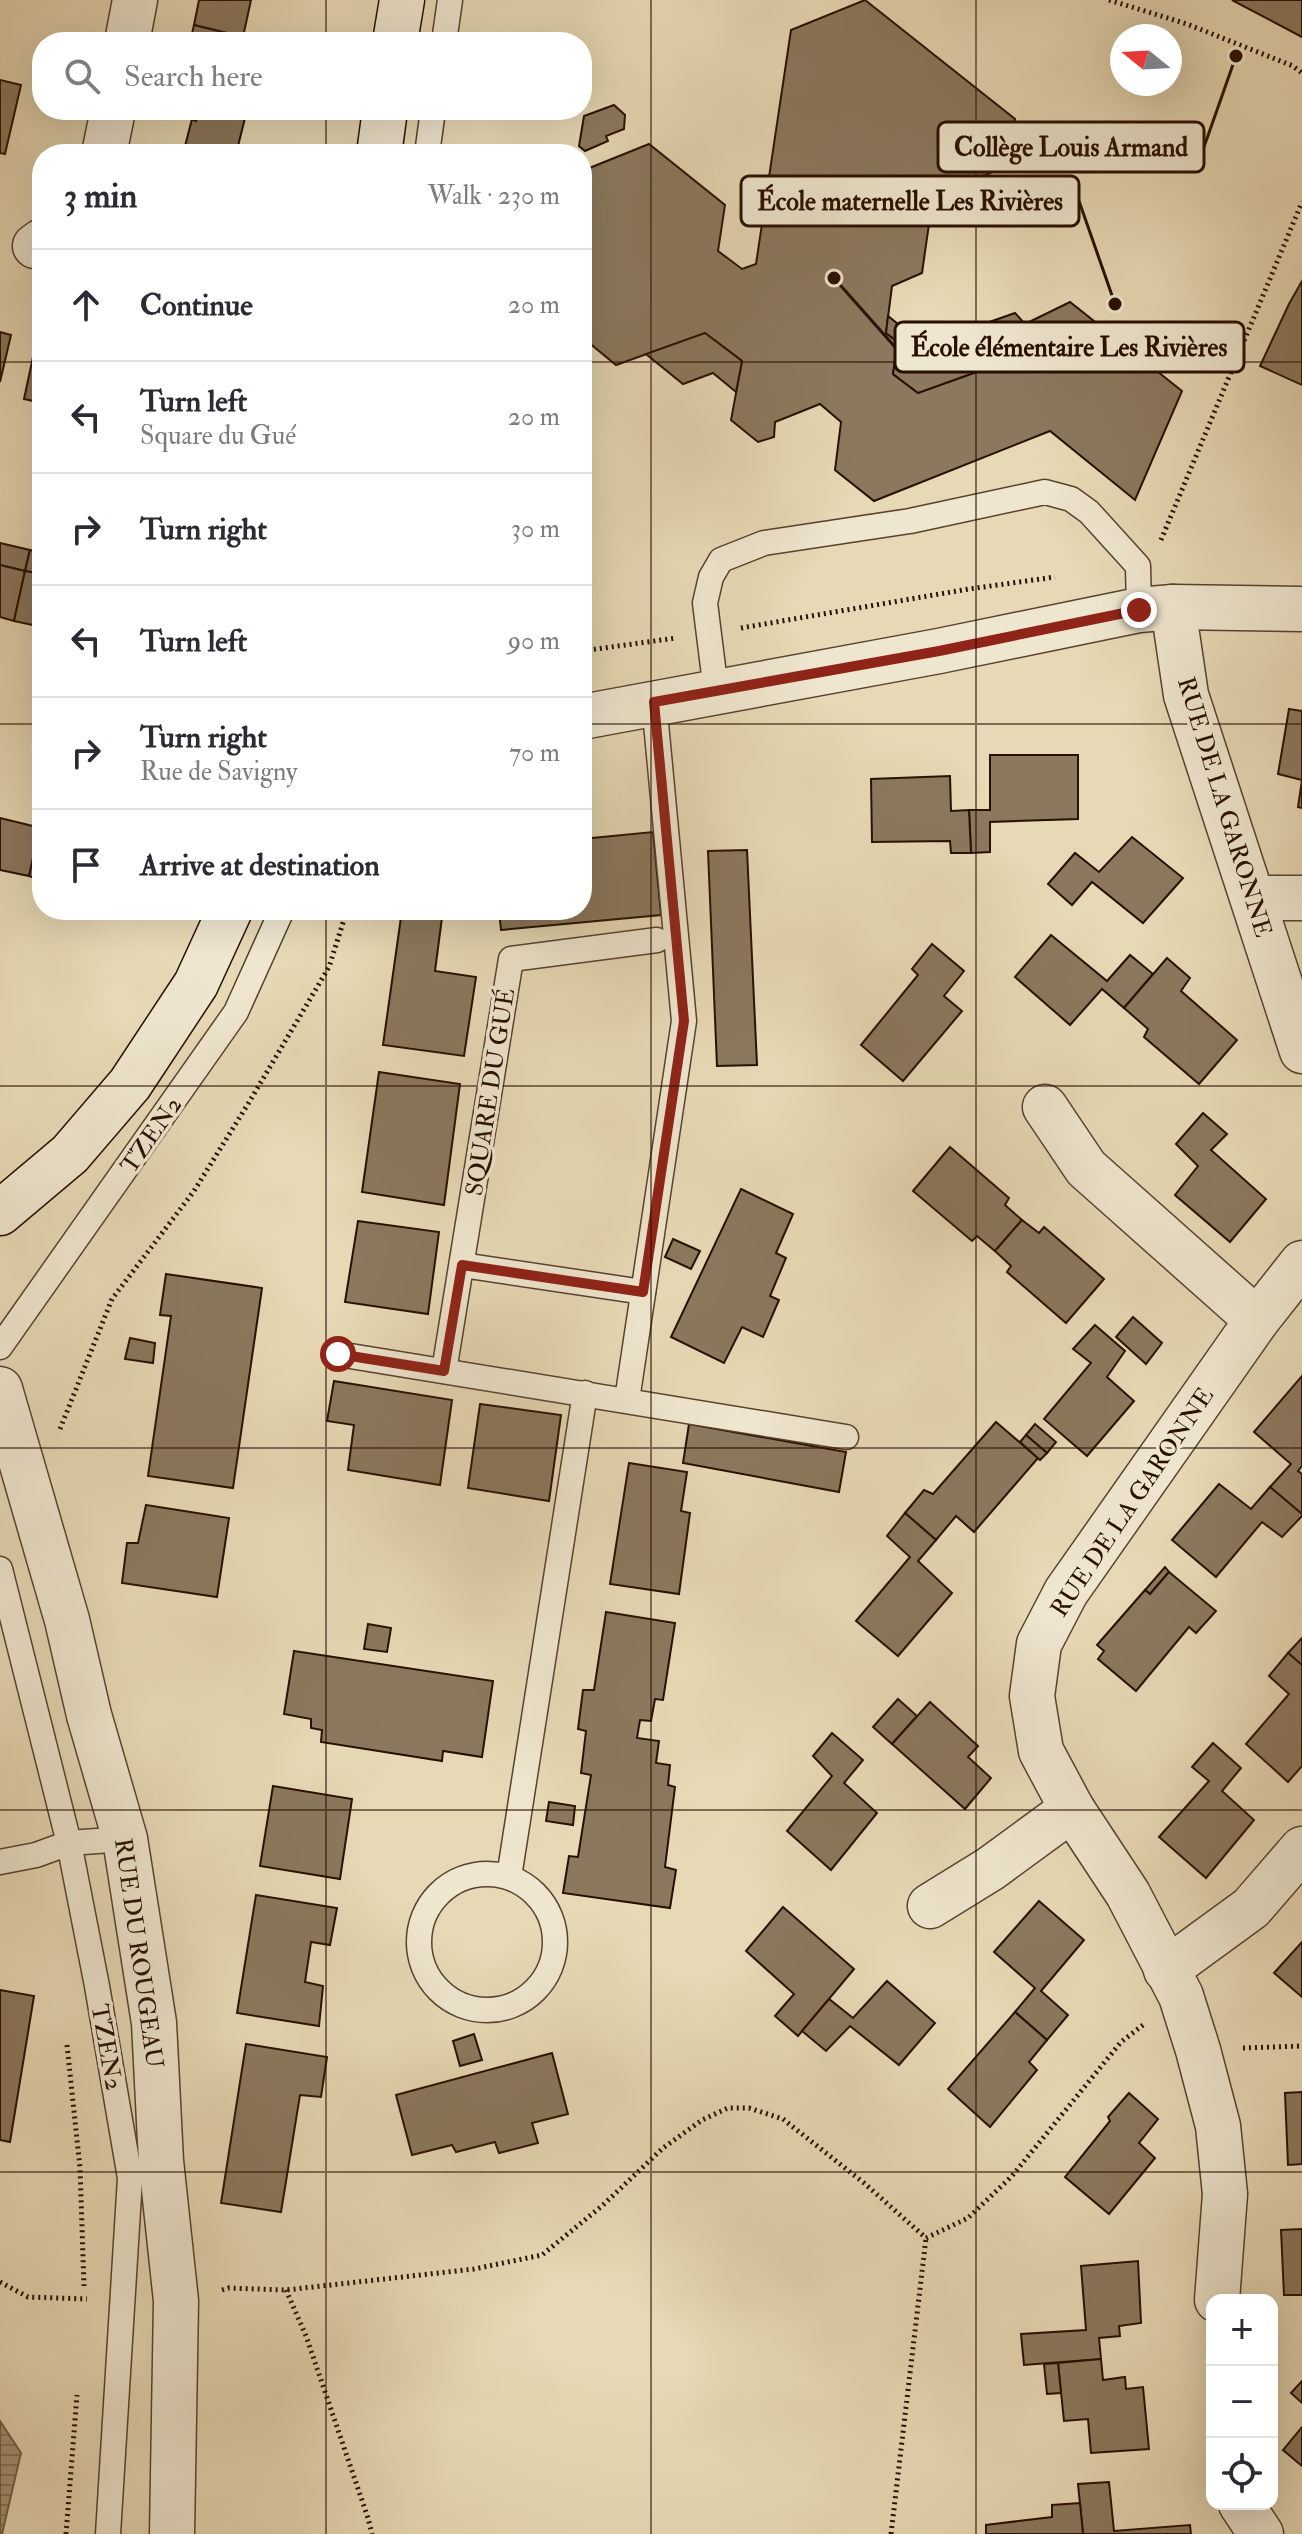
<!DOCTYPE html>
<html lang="en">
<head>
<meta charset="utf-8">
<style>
	body { margin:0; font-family:"IM FELL Double Pica",serif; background:#f2f2f3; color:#2b2b33 }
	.controls { position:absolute; right:24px; bottom:24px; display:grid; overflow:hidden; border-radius:16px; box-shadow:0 8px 32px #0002 }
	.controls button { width:72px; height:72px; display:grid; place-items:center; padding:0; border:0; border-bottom:2px solid #e1e1e2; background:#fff; color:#2b2b33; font:40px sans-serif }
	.compass { position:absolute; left:1110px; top:24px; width:72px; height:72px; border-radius:50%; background:#fff; box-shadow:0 8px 32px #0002; rotate:288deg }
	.stop { position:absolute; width:24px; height:24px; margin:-18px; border:6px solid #8f2418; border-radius:50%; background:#fff }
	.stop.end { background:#8f2418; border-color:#fff; box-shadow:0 2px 8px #0008 }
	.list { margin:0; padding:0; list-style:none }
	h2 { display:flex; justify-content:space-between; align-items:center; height:104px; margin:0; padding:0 32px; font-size:34px }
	h2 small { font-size:26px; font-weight:400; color:#7c7c81 }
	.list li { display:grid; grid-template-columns:52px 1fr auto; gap:24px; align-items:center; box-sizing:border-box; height:112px; padding:0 32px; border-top:2px solid #e1e1e2 }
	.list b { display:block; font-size:30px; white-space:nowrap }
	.list p { margin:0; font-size:26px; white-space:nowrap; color:#7c7c81 }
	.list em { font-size:26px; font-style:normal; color:#7c7c81 }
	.icon { flex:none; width:44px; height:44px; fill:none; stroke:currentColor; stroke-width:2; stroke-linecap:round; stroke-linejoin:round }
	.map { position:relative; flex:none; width:1302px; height:2534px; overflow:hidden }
	.search { position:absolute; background:#fff; box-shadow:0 8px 32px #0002; left:32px; top:32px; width:560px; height:88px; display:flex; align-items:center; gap:20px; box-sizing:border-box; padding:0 28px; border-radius:32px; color:#7c7c81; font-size:30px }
	.panel { position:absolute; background:#fff; box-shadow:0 8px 32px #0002; left:32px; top:144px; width:560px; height:776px; border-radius:32px }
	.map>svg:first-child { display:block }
</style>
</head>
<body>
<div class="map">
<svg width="1302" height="2534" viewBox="0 0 1302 2534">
	<defs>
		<pattern id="water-rules" width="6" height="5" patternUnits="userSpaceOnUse" patternTransform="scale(2)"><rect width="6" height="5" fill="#a69477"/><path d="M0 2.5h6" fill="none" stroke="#87775f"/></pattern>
	</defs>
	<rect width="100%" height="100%" fill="#e7d9b5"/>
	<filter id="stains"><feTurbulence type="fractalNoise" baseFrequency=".0025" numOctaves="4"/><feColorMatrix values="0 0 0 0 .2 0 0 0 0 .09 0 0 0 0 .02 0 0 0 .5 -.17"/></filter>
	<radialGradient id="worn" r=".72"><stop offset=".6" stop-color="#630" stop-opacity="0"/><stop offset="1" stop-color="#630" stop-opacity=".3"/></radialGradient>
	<path fill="url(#water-rules)" stroke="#745f47" stroke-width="2" d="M 0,2421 L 21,2453 L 2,2534 L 0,2534 Z"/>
	<g fill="#8b785e" stroke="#280f00" stroke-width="2">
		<path d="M 199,0 L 251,0 L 243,37 L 194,25 Z"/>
		<path d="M 865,0 L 1015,119 L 1008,166 L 933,196 L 922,273 L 892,286 L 886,333 L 898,342 L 893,374 L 918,393 L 1021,356 L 1025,324 L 1070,302 L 1182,391 L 1135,500 L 1050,431 L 874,501 L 835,470 L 841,422 L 820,404 L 775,422 L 774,437 L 758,442 L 731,420 L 742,361 L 705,333 L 616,365 L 582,337 L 582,171 L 649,144 L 725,205 L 718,251 L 742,269 L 756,264 L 791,30 Z"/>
		<path d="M 1232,0 L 1302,0 L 1302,37 Z"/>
		<path d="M 194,25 L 243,37 L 242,42 L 190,42 Z"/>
		<path d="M 0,80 L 21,85 L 5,154 L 0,153 Z"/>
		<path d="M 614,105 L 625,115 L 624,129 L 606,136 L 608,141 L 585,151 L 579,146 L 584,116 Z"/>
		<path d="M 199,110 L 247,110 L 236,154 L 183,154 L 192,119 L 196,121 Z"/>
		<path d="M 1302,281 L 1302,385 L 1260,366 L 1289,304 Z"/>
		<path d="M 1015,313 L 1025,324 L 1021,356 L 918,393 L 893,374 L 898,342 L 886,333 L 888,316 L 924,345 Z"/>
		<path d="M 0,332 L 11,335 L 0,382 Z"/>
		<path d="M 705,333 L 742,361 L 736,392 L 713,373 L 683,384 L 646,354 Z"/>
		<path d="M 36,343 L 42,345 L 42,403 L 24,399 Z"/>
		<path d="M 0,543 L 30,550 L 25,571 L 0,565 Z"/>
		<path d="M 30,550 L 42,553 L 42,574 L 25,571 Z"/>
		<path d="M 0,565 L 25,571 L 14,621 L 0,617 Z"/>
		<path d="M 25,571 L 42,574 L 42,627 L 14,621 Z"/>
		<path d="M 1289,709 L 1302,711 L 1302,808 L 1298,807 L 1302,780 L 1278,774 Z"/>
		<path d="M 990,755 L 1078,755 L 1078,819 L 990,822 L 990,852 L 971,853 L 969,810 L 990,810 Z"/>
		<path d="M 950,776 L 951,811 L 969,810 L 971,853 L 951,853 L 950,841 L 872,842 L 871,779 Z"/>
		<path d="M 0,818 L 41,828 L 29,876 L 0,870 Z"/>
		<path d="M 40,827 L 42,828 L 42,881 L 29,876 Z"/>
		<path d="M 653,832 L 661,915 L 501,930 L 499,910 L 582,910 L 582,839 Z"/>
		<path d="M 1132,837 L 1183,878 L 1143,923 L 1092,882 L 1072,905 L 1048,884 L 1075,853 L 1099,872 Z"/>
		<path d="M 747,850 L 757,1065 L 717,1066 L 708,851 Z"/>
		<path d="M 402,910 L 443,910 L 435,971 L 476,977 L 464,1056 L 383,1045 Z"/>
		<path d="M 1051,935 L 1107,981 L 1130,955 L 1153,974 L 1124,1008 L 1102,989 L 1070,1025 L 1015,977 Z"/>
		<path d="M 932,944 L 964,971 L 944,996 L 962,1011 L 903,1081 L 861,1045 L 918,975 L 912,969 Z"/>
		<path d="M 1167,958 L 1190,978 L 1181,991 L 1237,1040 L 1199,1084 L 1144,1037 L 1148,1029 L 1124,1008 Z"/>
		<path d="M 379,1072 L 460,1084 L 444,1205 L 362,1192 Z"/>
		<path d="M 1203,1113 L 1227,1134 L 1211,1150 L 1266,1199 L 1230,1242 L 1175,1195 L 1198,1166 L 1176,1144 Z"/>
		<path d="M 950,1147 L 1009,1198 L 1005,1205 L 1022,1220 L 995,1251 L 977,1236 L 972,1241 L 913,1191 Z"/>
		<path d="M 741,1189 L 793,1214 L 776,1253 L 786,1258 L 770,1296 L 779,1300 L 763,1337 L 742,1327 L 724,1363 L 671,1337 Z"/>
		<path d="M 1022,1220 L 1039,1233 L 1044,1227 L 1104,1279 L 1066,1323 L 1007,1272 L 1011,1266 L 995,1251 Z"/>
		<path d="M 358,1221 L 439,1232 L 428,1314 L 345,1302 Z"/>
		<path d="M 673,1239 L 700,1251 L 691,1269 L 665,1257 Z"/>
		<path d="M 166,1274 L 262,1288 L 233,1488 L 148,1476 L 171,1316 L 160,1315 Z"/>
		<path d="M 1133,1317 L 1162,1343 L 1146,1364 L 1116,1337 Z"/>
		<path d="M 1095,1325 L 1125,1351 L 1107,1377 L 1134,1401 L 1087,1456 L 1044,1419 L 1091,1363 L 1073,1349 Z"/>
		<path d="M 130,1338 L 155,1343 L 153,1363 L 125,1359 Z"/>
		<path d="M 1302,1376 L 1302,1466 L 1298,1471 L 1302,1474 L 1302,1514 L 1270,1487 L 1291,1464 L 1254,1432 Z"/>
		<path d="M 334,1381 L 452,1400 L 440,1485 L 348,1470 L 354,1425 L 327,1421 Z"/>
		<path d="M 480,1404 L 561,1415 L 549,1501 L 468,1488 Z"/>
		<path d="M 996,1422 L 1038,1458 L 974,1532 L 956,1516 L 936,1540 L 905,1513 L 924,1490 L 933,1494 Z"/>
		<path d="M 689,1424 L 846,1452 L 839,1492 L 683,1463 Z"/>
		<path d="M 1035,1424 L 1056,1442 L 1047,1453 L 1026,1435 Z"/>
		<path d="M 1026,1435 L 1047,1453 L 1040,1460 L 1020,1442 Z"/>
		<path d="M 629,1463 L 687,1472 L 681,1511 L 690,1513 L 679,1594 L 610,1584 Z"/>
		<path d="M 1219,1484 L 1251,1509 L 1270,1487 L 1302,1514 L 1302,1516 L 1282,1537 L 1262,1522 L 1216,1577 L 1172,1540 Z"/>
		<path d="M 146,1505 L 229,1518 L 217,1597 L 122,1583 L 127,1543 L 138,1543 Z"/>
		<path d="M 905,1513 L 936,1540 L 918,1561 L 952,1593 L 898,1656 L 856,1621 L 910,1557 L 887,1536 Z"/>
		<path d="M 1165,1567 L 1169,1572 L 1150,1594 L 1145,1590 Z"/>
		<path d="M 1169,1572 L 1216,1611 L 1196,1633 L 1189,1627 L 1136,1691 L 1098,1659 L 1104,1651 L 1097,1645 L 1145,1590 L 1150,1594 Z"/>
		<path d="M 606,1612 L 675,1623 L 663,1700 L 655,1699 L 651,1721 L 640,1720 L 637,1738 L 659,1741 L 656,1763 L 670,1765 L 668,1785 L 675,1787 L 665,1867 L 676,1870 L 670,1908 L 563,1893 L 569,1856 L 578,1857 L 591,1775 L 581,1773 L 586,1731 L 578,1729 L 583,1690 L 594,1690 Z"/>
		<path d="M 368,1624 L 391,1628 L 387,1652 L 364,1649 Z"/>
		<path d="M 1302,1638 L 1302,1665 L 1288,1653 Z"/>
		<path d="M 294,1651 L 493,1681 L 482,1757 L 443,1751 L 442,1761 L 321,1742 L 322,1730 L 311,1728 L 311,1719 L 284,1714 Z"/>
		<path d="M 1288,1653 L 1302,1665 L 1302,1766 L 1288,1782 L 1246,1744 L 1289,1694 L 1269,1676 Z"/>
		<path d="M 898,1699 L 917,1716 L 892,1744 L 873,1727 Z"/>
		<path d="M 930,1702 L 978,1746 L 968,1757 L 991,1778 L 965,1809 L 892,1744 Z"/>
		<path d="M 832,1733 L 863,1760 L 844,1783 L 877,1813 L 831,1870 L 787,1831 L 832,1776 L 813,1756 Z"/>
		<path d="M 1213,1743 L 1241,1768 L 1222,1791 L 1254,1820 L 1206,1878 L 1159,1837 L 1209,1781 L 1192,1767 Z"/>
		<path d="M 273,1786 L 352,1799 L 340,1879 L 260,1866 Z"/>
		<path d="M 549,1802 L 575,1806 L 573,1825 L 546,1821 Z"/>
		<path d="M 256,1895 L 337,1908 L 330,1945 L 311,1942 L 305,1982 L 323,1986 L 319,2026 L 237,2013 Z"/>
		<path d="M 1039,1901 L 1084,1940 L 1041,1991 L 1068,2015 L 1047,2040 L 1015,2012 L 1035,1988 L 994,1952 Z"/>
		<path d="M 783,1907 L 854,1969 L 798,2036 L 775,2016 L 794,1994 L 746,1951 Z"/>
		<path d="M 1302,1942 L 1302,1997 L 1274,1973 Z"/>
		<path d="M 887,1981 L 935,2023 L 899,2065 L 850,2026 L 826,2051 L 802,2031 L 829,1999 L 853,2018 Z"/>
		<path d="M 0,1990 L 34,1996 L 10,2142 L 0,2140 Z"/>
		<path d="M 1015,2012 L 1047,2040 L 1029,2062 L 1037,2070 L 990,2127 L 948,2089 Z"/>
		<path d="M 474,2034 L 482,2060 L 460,2066 L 453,2041 Z"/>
		<path d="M 246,2044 L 327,2057 L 321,2097 L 300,2095 L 281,2212 L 221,2203 Z"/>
		<path d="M 552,2053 L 568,2114 L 532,2123 L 538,2143 L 499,2153 L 495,2142 L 456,2152 L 452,2145 L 412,2155 L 396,2095 Z"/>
		<path d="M 1302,2092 L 1302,2164 L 1288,2165 L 1285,2093 Z"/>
		<path d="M 1129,2093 L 1158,2119 L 1139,2143 L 1155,2158 L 1109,2214 L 1065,2177 L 1110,2121 L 1108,2117 Z"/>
		<path d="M 1302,2229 L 1302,2295 L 1284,2295 L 1281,2230 Z"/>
		<path d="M 1138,2261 L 1141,2323 L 1119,2326 L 1120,2336 L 1099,2338 L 1101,2359 L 1024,2365 L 1021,2334 L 1086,2330 L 1081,2266 Z"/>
		<path d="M 1101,2359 L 1103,2380 L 1125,2377 L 1126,2389 L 1143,2387 L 1149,2449 L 1091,2453 L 1088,2419 L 1064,2421 L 1058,2363 Z"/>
		<path d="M 1058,2363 L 1061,2393 L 1047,2394 L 1044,2364 Z"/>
		<path d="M 1302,2381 L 1302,2403 L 1291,2393 Z"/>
		<path d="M 1302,2427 L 1302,2466 L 1283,2450 Z"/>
		<path d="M 1109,2482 L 1114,2531 L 1190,2525 L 1191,2534 L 1083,2534 L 1078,2484 Z"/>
		<path d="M 1080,2503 L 1083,2534 L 986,2534 L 986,2525 L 1052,2517 L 1052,2505 Z"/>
	</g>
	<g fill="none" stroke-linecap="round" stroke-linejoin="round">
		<g stroke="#58422d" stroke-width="27">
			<g id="lane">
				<path d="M 444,42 L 450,0"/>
				<path d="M 427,154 L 433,110"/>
				<path d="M 716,691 L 705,603 L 711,577 L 721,560 L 764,543 L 910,521 L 1045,492 L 1071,499 L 1089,512 L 1138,566 L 1139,610"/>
				<path d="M 462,1265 L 643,1292"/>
				<path d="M 0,1347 L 236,1012 L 282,910"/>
				<path d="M 338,1354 L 846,1437"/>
				<path d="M 444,1371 L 511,959 L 657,940"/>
				<path d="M 627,1400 L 684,1021 L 654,702"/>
				<path d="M 0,1569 L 69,1843 L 97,1986 L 130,2178 L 108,2534"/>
				<path d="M 0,1862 L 36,1855 L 69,1843 L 125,1839"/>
				<circle cx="487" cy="1942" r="68"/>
				<path d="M 509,1877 L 585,1393"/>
			</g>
		</g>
		<g stroke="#58422d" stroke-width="47">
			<g id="street">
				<path d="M 127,42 L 135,0"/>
				<path d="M 104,154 L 113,110"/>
				<path d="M 35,246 L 42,241"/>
				<path d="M 1173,607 L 1186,695 L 1302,1051"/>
				<path d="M 582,717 L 939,651 L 1139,610 L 1173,607 L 1302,609"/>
				<path d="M 1253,898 L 1302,898"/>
				<path d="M 1045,1107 L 1086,1168 L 1257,1320"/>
				<path d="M 0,1389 L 67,1620 L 89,1715 L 125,1839 L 154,2023 L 161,2161 L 176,2301 L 172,2534"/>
				<path d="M 930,1906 L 990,1869 L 1072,1809"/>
				<path d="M 1166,1970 L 1251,1908 L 1302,1849"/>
				<path d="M 1217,2300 L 1225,2194 L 1218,2126 L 1198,2050 L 1181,1996 L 1128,1894 L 1072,1809 L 1041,1751 L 1032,1696 L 1039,1644 L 1066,1592 L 1257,1320 L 1302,1263"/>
				<path d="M 1241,2504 L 1261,2534"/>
			</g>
		</g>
		<g stroke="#280f00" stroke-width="47">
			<g id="secondary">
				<path d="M 395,42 L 402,0"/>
				<path d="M 379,154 L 385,110"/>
				<path d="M 0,1213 L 70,1154 L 130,1084 L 196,984 L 230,910"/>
			</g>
		</g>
		<g stroke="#280f00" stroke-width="5" stroke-dasharray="2 4" stroke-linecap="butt">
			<path d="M 1109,0 L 1187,24 L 1293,66 L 1302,73"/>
			<path d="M 1161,540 L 1302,202"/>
			<path d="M 741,628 L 969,589 L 1055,577"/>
			<path d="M 582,651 L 676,638"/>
			<path d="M 60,1429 L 112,1299 L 194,1191 L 248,1104 L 329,967 L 347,910"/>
			<path d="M 67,2045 L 80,2168 L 84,2286"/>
			<path d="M 1243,2048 L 1302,2046"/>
			<path d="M 926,2238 L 968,2218 L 1012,2176 L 1121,2042 L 1143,2025"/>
			<path d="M 0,2282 L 28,2297 L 87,2299"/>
			<path d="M 222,2290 L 228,2288 L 286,2290 L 474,2269 L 542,2255 L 603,2205 L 663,2148 L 702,2120 L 728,2108 L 749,2108 L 783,2119 L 864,2183 L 926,2238"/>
			<path d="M 286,2290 L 306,2336 L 368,2518 L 372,2534"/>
			<path d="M 66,2534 L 77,2395"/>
			<path d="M 891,2534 L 926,2238"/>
		</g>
		<use href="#lane" stroke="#efe6cf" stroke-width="24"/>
		<use href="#street" stroke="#efe6cf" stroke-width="44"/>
		<use href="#secondary" stroke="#efe6cf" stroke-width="44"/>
	</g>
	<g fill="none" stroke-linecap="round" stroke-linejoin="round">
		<path stroke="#8f2418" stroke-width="10" d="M 338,1354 L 444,1371 L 462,1265 L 643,1292 L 684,1021 L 654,702 L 939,651 L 1139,610"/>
	</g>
	<path fill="none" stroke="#280f00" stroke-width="2" stroke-opacity="0.55" d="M 326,0 L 326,42M 651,0 L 651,2534M 976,0 L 976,2534M 326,110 L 326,154M 0,362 L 42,362M 582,362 L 1302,362M 0,724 L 42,724M 582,724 L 1302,724M 326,910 L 326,2534M 0,1086 L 1302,1086M 0,1448 L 1302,1448M 0,1810 L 1302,1810M 0,2172 L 1302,2172"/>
	<g text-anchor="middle" stroke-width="7" stroke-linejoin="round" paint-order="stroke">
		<g font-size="24" fill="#280f00" stroke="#efe6cf">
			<text transform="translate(1225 807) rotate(73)" y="8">RUE DE LA GARONNE</text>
			<text transform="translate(490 1092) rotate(-81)" y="8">SQUARE DU GUÉ</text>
			<text transform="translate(151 1135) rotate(-55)" y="8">TZEN2</text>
			<text transform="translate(1132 1502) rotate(-56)" y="8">RUE DE LA GARONNE</text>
			<text transform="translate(139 1953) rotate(82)" y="8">RUE DU ROUGEAU</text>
			<text transform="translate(107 2047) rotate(80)" y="8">TZEN2</text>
		</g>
	</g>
	<path fill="none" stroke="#280f00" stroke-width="3" d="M1236 56L1204 147M1115 304L1079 201M834 278L895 347"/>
	<g fill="#280f00" stroke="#efe6cf" stroke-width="3">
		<circle cx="1236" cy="56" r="8"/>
		<circle cx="1115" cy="304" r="8"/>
		<circle cx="834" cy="278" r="8"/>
	</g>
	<g fill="#efe6cf" stroke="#280f00" stroke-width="3">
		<rect x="938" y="122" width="266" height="50" rx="8"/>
		<rect x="741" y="176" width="338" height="50" rx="8"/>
		<rect x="895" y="322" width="349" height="50" rx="8"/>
	</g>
	<g font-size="26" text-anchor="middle" font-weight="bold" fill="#280f00">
		<text x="1071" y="156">Collège Louis Armand</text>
		<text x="910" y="210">École maternelle Les Rivières</text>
		<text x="1069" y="356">École élémentaire Les Rivières</text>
	</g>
	<rect width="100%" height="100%" filter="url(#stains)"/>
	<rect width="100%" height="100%" fill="url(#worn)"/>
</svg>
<div class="controls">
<button>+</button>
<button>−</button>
<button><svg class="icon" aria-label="locate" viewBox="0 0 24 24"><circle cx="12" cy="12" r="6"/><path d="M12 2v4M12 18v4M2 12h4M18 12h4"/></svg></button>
</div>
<svg class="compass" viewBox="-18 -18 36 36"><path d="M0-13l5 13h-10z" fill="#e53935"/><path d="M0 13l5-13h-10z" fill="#7c7c81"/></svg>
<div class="stop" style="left:338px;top:1354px"></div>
<div class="stop end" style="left:1139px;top:610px"></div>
<div class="search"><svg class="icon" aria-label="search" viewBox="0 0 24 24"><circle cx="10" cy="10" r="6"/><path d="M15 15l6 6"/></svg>Search here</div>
<section class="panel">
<h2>3 min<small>Walk · 230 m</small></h2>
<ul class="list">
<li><svg class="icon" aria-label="ahead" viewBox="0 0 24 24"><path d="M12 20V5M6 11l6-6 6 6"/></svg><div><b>Continue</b></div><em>20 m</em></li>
<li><svg class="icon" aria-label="left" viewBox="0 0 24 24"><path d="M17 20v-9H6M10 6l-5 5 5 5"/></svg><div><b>Turn left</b><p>Square du Gué</p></div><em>20 m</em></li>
<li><svg class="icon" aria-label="right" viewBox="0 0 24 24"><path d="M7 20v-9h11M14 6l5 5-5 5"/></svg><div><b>Turn right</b></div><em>30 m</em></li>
<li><svg class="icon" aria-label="left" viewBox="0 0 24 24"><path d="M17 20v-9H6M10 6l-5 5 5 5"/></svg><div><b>Turn left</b></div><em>90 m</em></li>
<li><svg class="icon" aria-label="right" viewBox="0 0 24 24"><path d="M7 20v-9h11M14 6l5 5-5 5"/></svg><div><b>Turn right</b><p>Rue de Savigny</p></div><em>70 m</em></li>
<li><svg class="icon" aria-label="arrive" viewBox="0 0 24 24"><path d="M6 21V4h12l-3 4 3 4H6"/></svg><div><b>Arrive at destination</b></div></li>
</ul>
</section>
</div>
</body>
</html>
